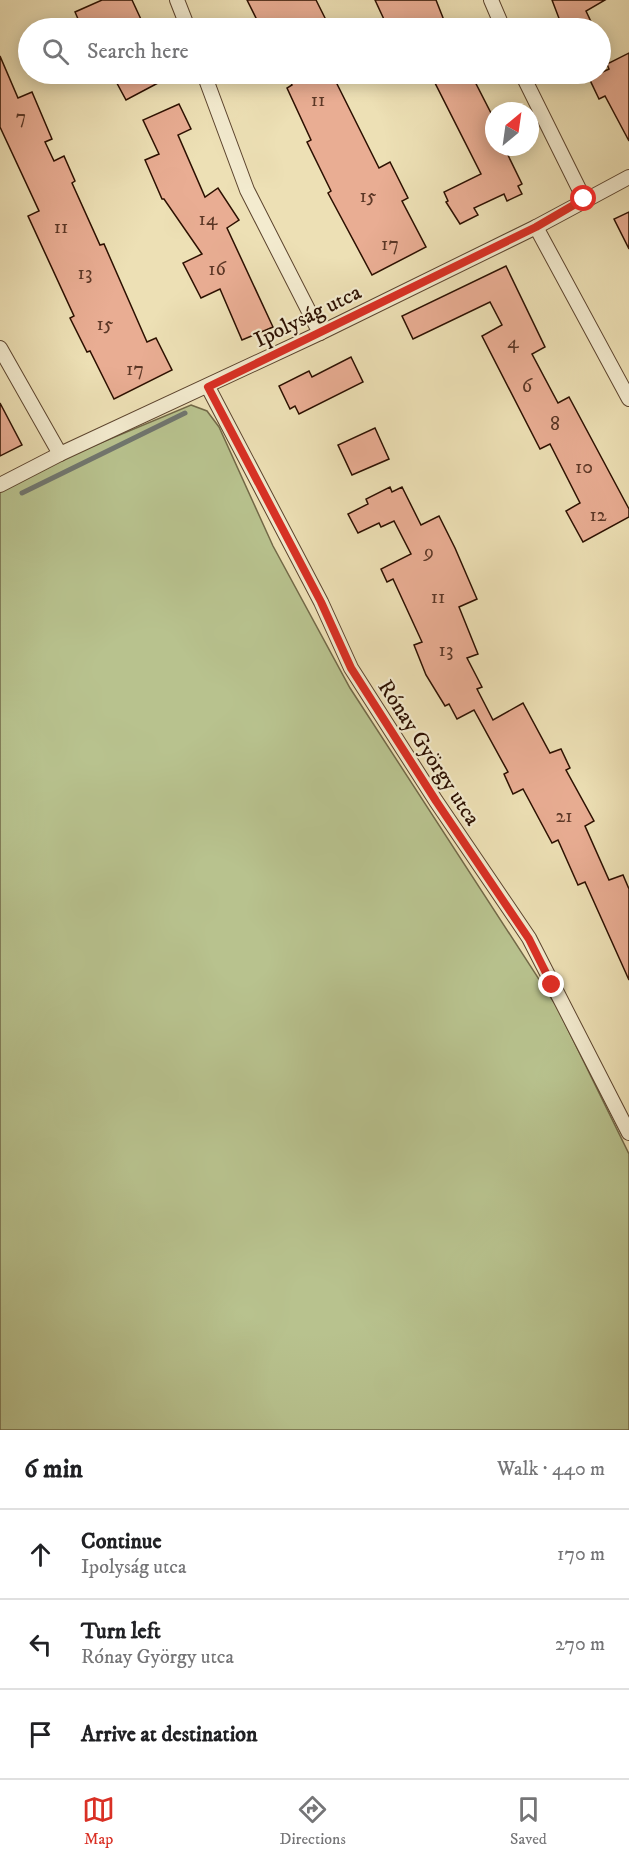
<!DOCTYPE html>
<html lang="en">
<head>
<meta charset="utf-8">
<style>
	body { margin:0; font-family:"IM FELL DW Pica",serif; background:#f2f2f2; color:#202124 }
	.compass { position:absolute; left:485px; top:102px; width:54px; height:54px; border-radius:50%; background:#fff; box-shadow:0 3px 15px #0003; rotate:29deg }
	.stop { position:absolute; width:18px; height:18px; margin:-14px; border:4px solid #d93025; border-radius:50%; background:#fff }
	.stop.end { background:#d93025; border-color:#fff; box-shadow:0 2px 6px #0008 }
	.list { margin:0; padding:0; list-style:none }
	h2 { display:flex; justify-content:space-between; align-items:center; height:78px; margin:0; padding:0 24px; font-size:26px }
	h2 small { font-size:20px; font-weight:400; color:#757577 }
	.list li { display:grid; grid-template-columns:39px 1fr auto; gap:18px; align-items:center; box-sizing:border-box; height:90px; padding:0 24px; border-top:2px solid #e0e0e0 }
	.list b { display:block; font-size:22px; white-space:nowrap }
	.list p { margin:0; font-size:20px; white-space:nowrap; color:#757577 }
	.list em { font-size:20px; font-style:normal; color:#757577 }
	.icon { flex:none; width:33px; height:33px; fill:none; stroke:currentColor; stroke-width:2; stroke-linecap:round; stroke-linejoin:round }
	.map { position:relative; flex:none; width:629px; height:1430px; overflow:hidden }
	.search { position:absolute; background:#fff; box-shadow:0 3px 15px #0003; left:18px; right:18px; top:18px; height:66px; display:flex; align-items:center; gap:15px; box-sizing:border-box; padding:0 21px; border-radius:33px; color:#757577; font-size:22px }
	.sheet { height:348px; background:#fff }
	nav { display:flex; justify-content:space-around; align-items:center; box-sizing:border-box; height:84px; border-top:2px solid #e0e0e0; background:#fff; font-size:16px; color:#757577 }
	nav a { display:grid; justify-items:center; gap:3px }
	nav .on { color:#d93025 }
	.map>svg:first-child { display:block }
</style>
</head>
<body>
<div class="map">
<svg width="629" height="1430" viewBox="0 0 629 1430">
	<rect width="100%" height="100%" fill="#ede0b5"/>
	<filter id="stains"><feTurbulence type="fractalNoise" baseFrequency=".00333" numOctaves="4"/><feColorMatrix values="0 0 0 0 .2 0 0 0 0 .09 0 0 0 0 .02 0 0 0 .5 -.17"/></filter>
	<radialGradient id="worn" r=".72"><stop offset=".6" stop-color="#630" stop-opacity="0"/><stop offset="1" stop-color="#630" stop-opacity=".3"/></radialGradient>
	<path fill="#b8c28e" stroke="#726948" stroke-width="1.5" d="M 191,405 L 207,411 L 219,427 L 273,546 L 350,688 L 557,1007 L 629,1154 L 629,1430 L 0,1430 L 0,485 Z"/>
	<g fill="none" stroke-linecap="round" stroke-linejoin="round">
		<path stroke="#70766f" stroke-width="5" d="M 22,493 L 185,413"/>
	</g>
	<g fill="#e9ad93" stroke="#2c1001" stroke-width="1.5">
		<path d="M 102,0 L 132,0 L 145,28 L 82,28 L 75,12 Z"/>
		<path d="M 247,0 L 316,0 L 330,28 L 261,28 Z"/>
		<path d="M 375,0 L 436,0 L 447,28 L 388,28 Z"/>
		<path d="M 552,0 L 605,0 L 586,11 L 594,28 L 569,28 L 565,20 L 560,21 Z"/>
		<path d="M 629,53 L 629,141 L 605,96 L 599,99 L 589,78 L 609,69 L 607,64 Z"/>
		<path d="M 0,56 L 18,98 L 32,92 L 52,139 L 45,142 L 54,161 L 64,156 L 75,181 L 72,183 L 100,245 L 104,244 L 147,342 L 156,338 L 172,370 L 114,399 L 90,351 L 87,352 L 70,318 L 74,316 L 28,216 L 39,211 L 0,127 Z"/>
		<path d="M 112,74 L 175,74 L 126,100 Z"/>
		<path d="M 286,74 L 332,74 L 379,168 L 390,162 L 408,198 L 402,201 L 426,247 L 372,275 L 328,193 L 331,191 L 307,142 L 311,140 L 287,88 L 292,85 Z"/>
		<path d="M 439,74 L 471,74 L 494,119 L 494,147 L 504,147 L 522,184 L 518,186 L 522,194 L 507,201 L 504,194 L 474,208 L 478,215 L 460,224 L 446,202 L 448,201 L 444,192 L 481,174 L 432,77 Z"/>
		<path d="M 179,104 L 191,129 L 178,135 L 205,197 L 218,188 L 239,220 L 227,228 L 273,327 L 242,340 L 220,289 L 201,298 L 183,263 L 202,254 L 164,199 L 162,199 L 145,160 L 159,154 L 143,120 Z"/>
		<path d="M 629,212 L 629,249 L 614,219 Z"/>
		<path d="M 506,266 L 545,347 L 532,354 L 558,403 L 569,397 L 629,509 L 629,517 L 583,542 L 566,511 L 580,503 L 550,444 L 540,449 L 482,336 L 502,325 L 490,302 L 413,339 L 402,316 Z"/>
		<path d="M 351,357 L 363,382 L 299,414 L 295,406 L 290,409 L 279,386 L 309,371 L 312,377 Z"/>
		<path d="M 0,403 L 22,445 L 0,456 Z"/>
		<path d="M 375,428 L 389,459 L 352,475 L 338,445 Z"/>
		<path d="M 390,487 L 392,492 L 402,487 L 421,525 L 439,516 L 455,548 L 477,599 L 459,607 L 478,654 L 467,658 L 482,687 L 477,689 L 493,720 L 523,703 L 550,753 L 561,749 L 570,768 L 566,770 L 594,821 L 585,826 L 609,880 L 623,875 L 629,889 L 629,980 L 585,882 L 578,885 L 558,840 L 552,843 L 523,789 L 513,794 L 504,774 L 508,772 L 474,710 L 457,719 L 449,704 L 445,706 L 426,675 L 414,645 L 422,642 L 393,579 L 387,582 L 381,569 L 411,554 L 394,521 L 381,527 L 379,523 L 358,533 L 348,514 L 368,504 L 366,499 Z"/>
	</g>
	<g fill="none" stroke-linecap="round" stroke-linejoin="round">
		<g stroke="#5c442e" stroke-width="16">
			<g id="minor">
				<path d="M 177,0 L 188,28"/>
				<path d="M 491,0 L 503,28"/>
				<path d="M 204,74 L 247,190 L 320,333"/>
				<path d="M 522,74 L 584,199"/>
				<path d="M 536,227 L 629,399"/>
				<path d="M 0,348 L 60,454"/>
				<path d="M 208,387 L 321,602 L 351,668 L 436,801 L 529,938 L 629,1133"/>
				<path d="M 0,485 L 60,454 L 320,333 L 536,227 L 629,177"/>
			</g>
		</g>
		<use href="#minor" stroke="#f3ebcf" stroke-width="14"/>
	</g>
	<g fill="none" stroke-linecap="round" stroke-linejoin="round">
		<path stroke="#d93025" stroke-width="8" d="M 552,985 L 529,939 L 436,801 L 351,668 L 321,602 L 208,387 L 536,227 L 584,199"/>
	</g>
	<g text-anchor="middle" stroke-width="4.5" stroke-linejoin="round" paint-order="stroke">
		<g font-size="20" fill="#5b3726">
			<text x="318" y="106">11</text>
			<text x="21" y="123">7</text>
			<text x="368" y="202">15</text>
			<text x="208" y="225">14</text>
			<text x="61" y="233">11</text>
			<text x="390" y="250">17</text>
			<text x="217" y="275">16</text>
			<text x="85" y="279">13</text>
			<text x="105" y="330">15</text>
			<text x="513" y="348">4</text>
			<text x="135" y="375">17</text>
			<text x="527" y="392">6</text>
			<text x="555" y="430">8</text>
			<text x="584" y="473">10</text>
			<text x="598" y="521">12</text>
			<text x="429" y="558">9</text>
			<text x="438" y="603">11</text>
			<text x="446" y="656">13</text>
			<text x="564" y="822">21</text>
		</g>
		<g font-size="22" fill="#2c1001" stroke="#f3ebcf">
			<text transform="translate(307 315) rotate(-26)" y="8">Ipolyság utca</text>
			<text transform="translate(430 752) rotate(57)" y="8">Rónay György utca</text>
		</g>
	</g>
	<rect width="100%" height="100%" filter="url(#stains)"/>
	<rect width="100%" height="100%" fill="url(#worn)"/>
</svg>
<svg class="compass" viewBox="-18 -18 36 36"><path d="M0-13l5 13h-10z" fill="#e53935"/><path d="M0 13l5-13h-10z" fill="#757577"/></svg>
<div class="stop" style="left:584px;top:199px"></div>
<div class="stop end" style="left:552px;top:985px"></div>
<div class="search"><svg class="icon" aria-label="search" viewBox="0 0 24 24"><circle cx="10" cy="10" r="6"/><path d="M15 15l6 6"/></svg>Search here</div>
</div>
<section class="sheet">
<h2>6 min<small>Walk · 440 m</small></h2>
<ul class="list">
<li><svg class="icon" aria-label="ahead" viewBox="0 0 24 24"><path d="M12 20V5M6 11l6-6 6 6"/></svg><div><b>Continue</b><p>Ipolyság utca</p></div><em>170 m</em></li>
<li><svg class="icon" aria-label="left" viewBox="0 0 24 24"><path d="M17 20v-9H6M10 6l-5 5 5 5"/></svg><div><b>Turn left</b><p>Rónay György utca</p></div><em>270 m</em></li>
<li><svg class="icon" aria-label="arrive" viewBox="0 0 24 24"><path d="M6 21V4h12l-3 4 3 4H6"/></svg><div><b>Arrive at destination</b></div></li>
</ul>
</section>
<nav>
<a class="on"><svg class="icon" aria-label="map" viewBox="0 0 24 24"><path d="M3 6l6-2 6 2 6-2v14l-6 2-6-2-6 2zM9 4v14M15 6v14"/></svg>Map</a>
<a><svg class="icon" aria-label="directions" viewBox="0 0 24 24"><path d="M12 3l9 9-9 9-9-9zM9 14v-3h6M13 9l2 2-2 2"/></svg>Directions</a>
<a><svg class="icon" aria-label="saved" viewBox="0 0 24 24"><path d="M7 4h10v16l-5-4-5 4z"/></svg>Saved</a>
</nav>
</body>
</html>
